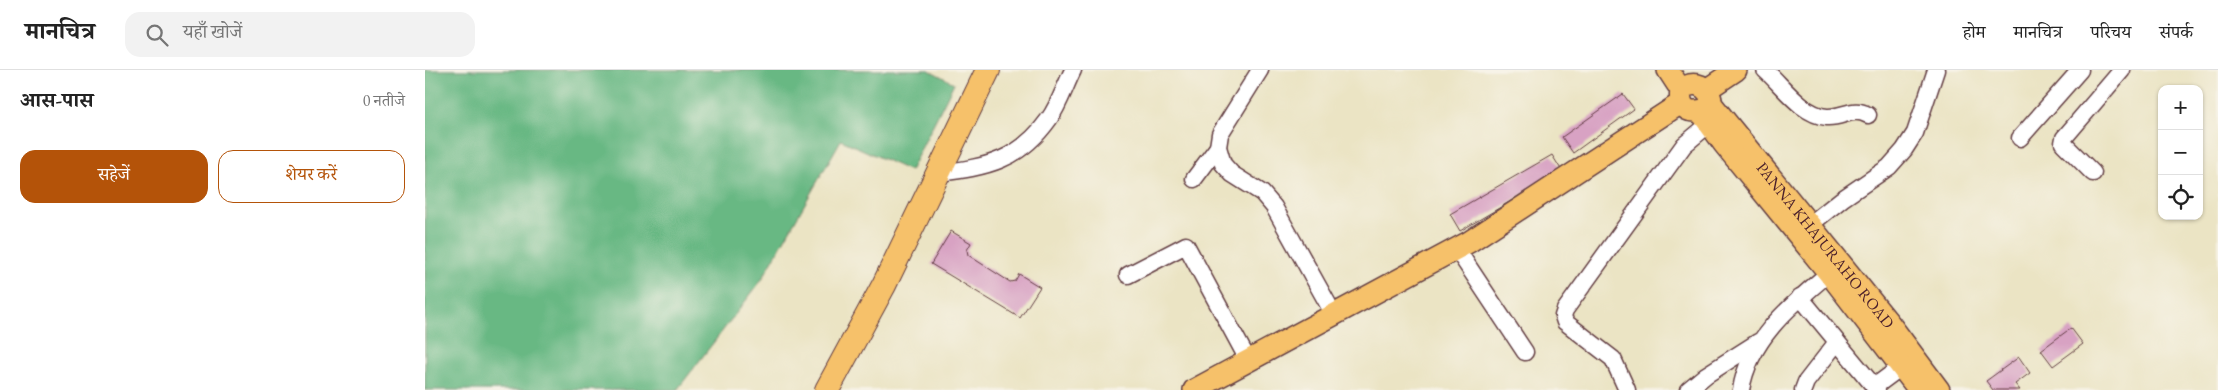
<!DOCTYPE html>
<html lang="hi">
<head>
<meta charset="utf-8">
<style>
	body { margin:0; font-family:"EB Garamond","Noto Serif Devanagari",serif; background:#f2f2f2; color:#222 }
	.controls { position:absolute; right:15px; top:15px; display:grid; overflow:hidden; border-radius:10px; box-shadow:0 1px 4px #0004 }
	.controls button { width:45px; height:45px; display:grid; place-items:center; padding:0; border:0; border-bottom:1px solid #e0e0e0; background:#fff; color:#222; font:25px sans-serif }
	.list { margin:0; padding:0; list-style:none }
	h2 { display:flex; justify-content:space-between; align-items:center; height:65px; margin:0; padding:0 20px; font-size:21px }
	h2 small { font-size:16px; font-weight:400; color:#767676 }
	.actions { display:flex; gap:10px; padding:15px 20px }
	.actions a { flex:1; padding:11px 0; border:1px solid #b45309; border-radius:15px; text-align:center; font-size:18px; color:#b45309 }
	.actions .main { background:#b45309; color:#fff }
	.icon { flex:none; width:28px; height:28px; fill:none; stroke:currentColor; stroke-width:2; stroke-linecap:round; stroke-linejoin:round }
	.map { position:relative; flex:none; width:1793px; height:320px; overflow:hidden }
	header { display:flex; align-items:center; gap:30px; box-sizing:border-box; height:70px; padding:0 25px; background:#fff; border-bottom:1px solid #e0e0e0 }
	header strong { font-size:24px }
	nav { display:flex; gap:28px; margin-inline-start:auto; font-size:18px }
	.search { width:350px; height:45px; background:#f2f2f2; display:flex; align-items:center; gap:12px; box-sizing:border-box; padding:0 18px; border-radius:15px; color:#767676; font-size:19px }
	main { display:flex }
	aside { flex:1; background:#fff }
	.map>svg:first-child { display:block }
</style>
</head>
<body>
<header>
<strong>मानचित्र</strong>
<div class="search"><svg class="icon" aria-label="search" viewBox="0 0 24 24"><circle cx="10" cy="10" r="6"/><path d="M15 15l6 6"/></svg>यहाँ खोजें</div>
<nav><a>होम</a><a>मानचित्र</a><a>परिचय</a><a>संपर्क</a></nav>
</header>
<main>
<aside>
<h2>आस-पास<small>0 नतीजे</small></h2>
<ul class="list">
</ul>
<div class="actions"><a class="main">सहेजें</a><a>शेयर करें</a></div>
</aside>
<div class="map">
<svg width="1793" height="320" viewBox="0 0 1793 320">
	<rect width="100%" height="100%" fill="#f7f3e8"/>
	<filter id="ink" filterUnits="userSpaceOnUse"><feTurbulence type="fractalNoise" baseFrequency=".02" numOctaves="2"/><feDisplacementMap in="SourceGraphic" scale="10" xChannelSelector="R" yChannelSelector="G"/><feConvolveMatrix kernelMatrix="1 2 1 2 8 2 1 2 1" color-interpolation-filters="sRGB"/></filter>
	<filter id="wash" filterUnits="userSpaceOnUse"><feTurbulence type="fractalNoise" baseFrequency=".0096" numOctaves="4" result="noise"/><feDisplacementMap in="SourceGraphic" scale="20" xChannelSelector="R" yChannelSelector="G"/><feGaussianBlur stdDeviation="1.12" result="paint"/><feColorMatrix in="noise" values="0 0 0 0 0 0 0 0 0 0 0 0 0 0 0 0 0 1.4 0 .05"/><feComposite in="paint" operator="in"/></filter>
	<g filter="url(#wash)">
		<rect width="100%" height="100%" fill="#ebe4c4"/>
		<path fill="#68b883" stroke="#596c57" d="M 0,0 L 504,0 L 529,13 L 485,101 L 416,70 L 336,211 L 252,320 L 0,320 Z"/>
		<g id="blocks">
			<g fill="#d8a2c3">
				<path d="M 1198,24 L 1209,39 L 1148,83 L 1137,67 Z"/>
				<path d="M 1127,85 L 1137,101 L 1035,161 L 1025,144 Z"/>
				<path d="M 526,161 L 546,173 L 542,180 L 543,185 L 585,212 L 590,211 L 594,204 L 615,217 L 595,248 L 506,194 Z"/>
				<path d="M 1646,258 L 1658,274 L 1628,296 L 1616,280 Z"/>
				<path d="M 1594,287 L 1605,303 L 1590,314 L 1595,320 L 1568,320 L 1561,311 Z"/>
			</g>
		</g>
	</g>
	<g filter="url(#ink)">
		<use href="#blocks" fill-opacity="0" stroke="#623d42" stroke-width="1"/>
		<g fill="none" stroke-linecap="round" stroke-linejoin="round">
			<g stroke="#623d42" stroke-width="19">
				<g id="minor">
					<path d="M 835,0 L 795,64 L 793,77 L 798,94 L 807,104 L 837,123 L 849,137 L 908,243"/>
					<path d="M 1340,0 C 1358,16 1377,45 1402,47 C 1418,48 1428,36 1443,45"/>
					<path d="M 1595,68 L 1655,0"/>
					<path d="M 514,103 C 562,97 594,91 624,49 C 634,35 640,16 648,0"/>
					<path d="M 1668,103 L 1638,73 L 1639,68 L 1697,0"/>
					<path d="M 769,109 L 793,77"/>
					<path d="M 1377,161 L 1417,129 L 1464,97 L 1479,80 L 1490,63 L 1511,0"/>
					<path d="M 1031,178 L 1100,282"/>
					<path d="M 703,205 L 761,175 L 823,290"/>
					<path d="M 1375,227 L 1452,320"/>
					<path d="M 1449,317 L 1476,297"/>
					<path d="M 1202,320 L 1188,289 L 1140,252 L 1138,246 L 1140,240 L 1259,75 L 1284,54"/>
					<path d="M 1263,320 L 1281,305 L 1333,272"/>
					<path d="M 1316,320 C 1324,269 1366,235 1404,203"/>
					<path d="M 1378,320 L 1381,312 L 1412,272"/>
				</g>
			</g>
			<g stroke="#623d42" stroke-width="24">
				<g id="major">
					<path d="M 1243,0 L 1256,20 C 1254,31 1258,42 1271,41 C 1302,41 1278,0 1256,20"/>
					<path d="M 1284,18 L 1311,0"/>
					<path id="s1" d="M 1285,32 L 1464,253 L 1514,320"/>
					<path d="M 1275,41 L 1299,74 L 1404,203 L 1494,320"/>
					<path d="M 769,320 L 1044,172 L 1256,33"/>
				</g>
			</g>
			<g stroke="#623d42" stroke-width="26">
				<path id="highway" d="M 402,320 L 459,215 L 563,0"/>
			</g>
			<use href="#minor" stroke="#fff" stroke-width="16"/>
			<use href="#major" stroke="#f6c16b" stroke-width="21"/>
			<use href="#highway" stroke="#f6c16b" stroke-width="24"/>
		</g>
	</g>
	<g text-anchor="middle" stroke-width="5" stroke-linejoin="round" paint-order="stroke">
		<g font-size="16" fill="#4a1f2b" stroke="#f7f3e8">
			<text dy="6" stroke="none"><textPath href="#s1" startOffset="184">PANNA KHAJURAHO ROAD</textPath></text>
		</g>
	</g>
</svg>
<div class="controls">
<button>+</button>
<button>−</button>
<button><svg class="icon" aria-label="locate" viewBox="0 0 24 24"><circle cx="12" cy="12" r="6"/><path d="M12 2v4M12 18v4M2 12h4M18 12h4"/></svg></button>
</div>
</div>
</main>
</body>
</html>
